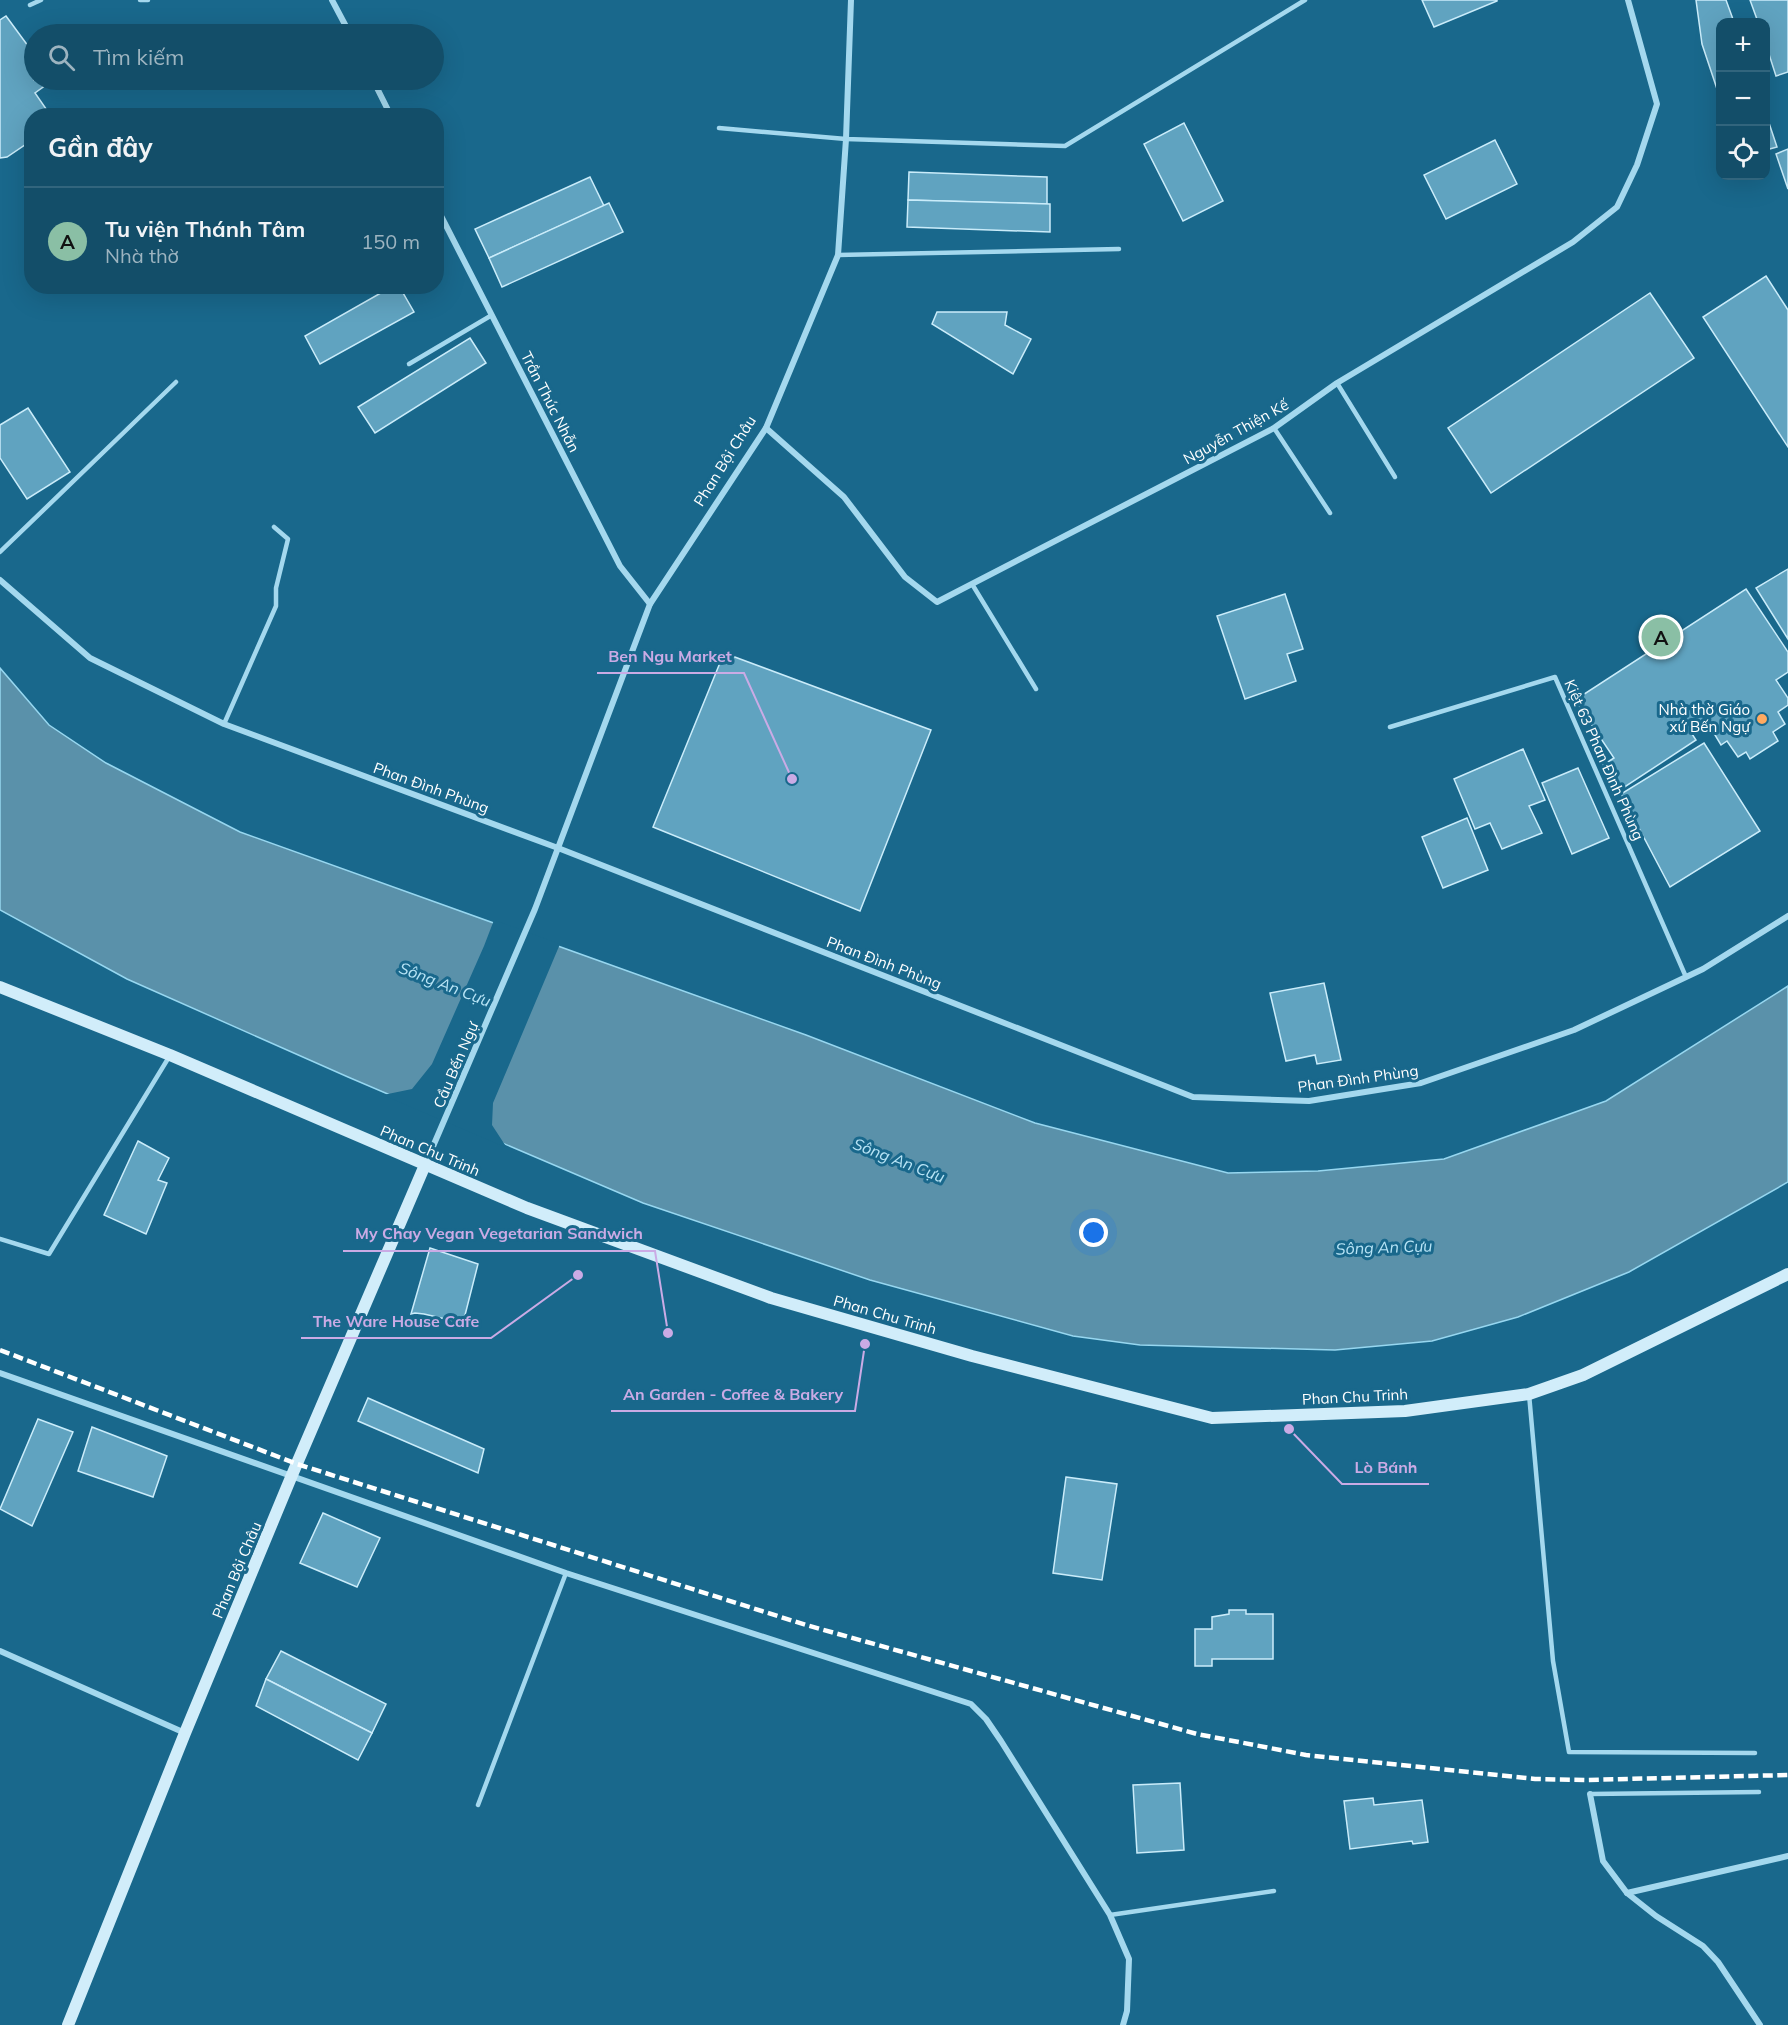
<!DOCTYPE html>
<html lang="vi">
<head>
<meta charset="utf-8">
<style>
	body { margin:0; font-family:Mulish,sans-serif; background:#1c556f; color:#f1f3f6 }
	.controls { position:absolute; right:18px; top:18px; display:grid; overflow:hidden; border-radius:12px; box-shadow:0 6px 24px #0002 }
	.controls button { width:54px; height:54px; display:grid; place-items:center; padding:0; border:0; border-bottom:2px solid #32657d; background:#134e69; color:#f1f3f6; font:30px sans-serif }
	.you { position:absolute; left:1094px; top:1233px; width:21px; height:21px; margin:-15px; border:4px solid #fff; border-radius:50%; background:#1a73e8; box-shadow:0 0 0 9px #1a73e833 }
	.badge { display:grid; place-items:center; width:39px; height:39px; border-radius:50%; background:#8abfa5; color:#111; font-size:20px; font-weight:700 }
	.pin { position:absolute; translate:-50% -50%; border:3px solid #fff; box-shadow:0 2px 6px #0006 }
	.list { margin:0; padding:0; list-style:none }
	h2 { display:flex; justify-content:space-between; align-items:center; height:78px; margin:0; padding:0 24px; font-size:26px }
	h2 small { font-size:20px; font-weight:400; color:#9db4c0 }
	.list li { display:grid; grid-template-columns:39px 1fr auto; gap:18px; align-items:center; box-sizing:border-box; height:108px; padding:0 24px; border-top:2px solid #32657d }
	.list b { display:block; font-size:22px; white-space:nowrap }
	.list p { margin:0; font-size:20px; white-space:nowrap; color:#9db4c0 }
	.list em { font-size:20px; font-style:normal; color:#9db4c0 }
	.icon { flex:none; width:33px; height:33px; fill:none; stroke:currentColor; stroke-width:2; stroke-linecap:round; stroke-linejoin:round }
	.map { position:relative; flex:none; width:1788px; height:2025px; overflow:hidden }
	.search { position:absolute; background:#134e69; box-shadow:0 6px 24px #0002; left:24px; top:24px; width:420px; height:66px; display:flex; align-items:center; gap:15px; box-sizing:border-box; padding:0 21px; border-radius:33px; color:#9db4c0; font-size:22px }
	.panel { position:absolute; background:#134e69; box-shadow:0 6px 24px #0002; left:24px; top:108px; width:420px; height:186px; border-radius:24px }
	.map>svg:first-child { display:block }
</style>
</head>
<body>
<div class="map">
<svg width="1788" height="2025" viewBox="0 0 1788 2025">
	<rect width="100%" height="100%" fill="#19688c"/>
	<path fill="#5a91aa" stroke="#97d7f0" stroke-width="1.5" d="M 0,668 L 49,725 L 106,763 L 240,832 L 806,1035 L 1035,1123 L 1228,1173 L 1318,1171 L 1444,1159 L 1606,1101 L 1788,986 L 1788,1182 L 1629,1272 L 1518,1317 L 1432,1341 L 1335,1350 L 1140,1345 L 1073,1336 L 870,1280 L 643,1203 L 348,1077 L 127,979 L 0,910 Z"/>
	<path fill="#19688c" d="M 494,920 L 560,944 L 493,1103 L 492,1125 L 507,1148 L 383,1095 L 412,1089 L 432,1064 L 484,946 Z"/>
	<g fill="#60a3c0" stroke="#caecfa" stroke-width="1.5">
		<path d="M 1422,0 L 1497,0 L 1497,1 L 1434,27 Z"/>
		<path d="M 1696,0 L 1726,0 L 1734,22 L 1720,22 L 1720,98 L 1702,44 Z"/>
		<path d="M 1750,0 L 1788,0 L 1788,72 L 1776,76 L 1766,45 L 1766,22 L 1758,22 Z"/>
		<path d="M 6,16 L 34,54 L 34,80 L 53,80 L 35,93 L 51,116 L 32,116 L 32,140 L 7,157 L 0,158 L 0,20 Z"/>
		<path d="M 1766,114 L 1777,147 L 1766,150 Z"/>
		<path d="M 1184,123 L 1223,201 L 1183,221 L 1144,144 Z"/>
		<path d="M 1495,140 L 1517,184 L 1446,219 L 1424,175 Z"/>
		<path d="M 1788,149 L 1788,189 L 1776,154 Z"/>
		<path d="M 909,172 L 1047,177 L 1047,204 L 908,200 Z"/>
		<path d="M 590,177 L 604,206 L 489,258 L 475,229 Z"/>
		<path d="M 908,200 L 1050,204 L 1050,232 L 907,227 Z"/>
		<path d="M 609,203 L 623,232 L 502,287 L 489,258 Z"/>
		<path d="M 1766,276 L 1788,310 L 1788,447 L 1703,317 Z"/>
		<path d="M 393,286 L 399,286 L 414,312 L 320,364 L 305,336 Z"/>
		<path d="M 1650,293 L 1694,358 L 1491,493 L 1448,428 Z"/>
		<path d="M 937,312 L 1007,312 L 1005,325 L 1031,339 L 1013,374 L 932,324 Z"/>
		<path d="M 470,338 L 486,363 L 375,433 L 358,407 Z"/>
		<path d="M 28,408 L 70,472 L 27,499 L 0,458 L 0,425 Z"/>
		<path d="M 1788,569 L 1788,639 L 1756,588 Z"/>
		<path d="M 1746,589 L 1788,652 L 1788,672 L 1776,680 L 1788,698 L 1788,705 L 1778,712 L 1785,724 L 1773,732 L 1778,741 L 1750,759 L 1746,752 L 1738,757 L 1727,741 L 1721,745 L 1706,720 L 1690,731 L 1696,740 L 1620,790 L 1603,765 L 1614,758 L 1575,700 Z"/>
		<path d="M 1285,594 L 1303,649 L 1287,654 L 1296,681 L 1245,699 L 1217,616 Z"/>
		<path d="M 724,653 L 931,730 L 860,911 L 653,827 Z"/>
		<path d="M 1704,743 L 1760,831 L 1670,887 L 1621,794 Z"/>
		<path d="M 1523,749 L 1545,800 L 1529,806 L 1542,833 L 1502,849 L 1490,823 L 1475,829 L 1454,779 Z"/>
		<path d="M 1578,768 L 1609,838 L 1572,854 L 1542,783 Z"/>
		<path d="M 1467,818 L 1488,870 L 1443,888 L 1422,837 Z"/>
		<path d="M 1324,983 L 1341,1060 L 1317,1064 L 1315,1055 L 1286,1061 L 1270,993 Z"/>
		<path d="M 138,1141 L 169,1158 L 158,1180 L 167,1183 L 146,1234 L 104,1215 Z"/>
		<path d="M 430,1248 L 478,1264 L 463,1323 L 424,1314 L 415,1313 L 411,1314 Z"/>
		<path d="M 368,1398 L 484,1449 L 478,1473 L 358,1421 Z"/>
		<path d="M 38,1419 L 73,1432 L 32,1526 L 0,1509 Z"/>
		<path d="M 92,1427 L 167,1456 L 153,1497 L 78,1471 Z"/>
		<path d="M 1066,1477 L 1117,1484 L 1102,1580 L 1053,1573 Z"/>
		<path d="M 323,1513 L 380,1538 L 357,1587 L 300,1563 Z"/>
		<path d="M 1229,1610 L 1246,1610 L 1246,1614 L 1273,1614 L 1273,1659 L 1212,1659 L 1212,1666 L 1195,1666 L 1195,1629 L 1212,1629 L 1212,1617 L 1229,1614 Z"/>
		<path d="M 281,1651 L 386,1704 L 372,1733 L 266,1679 Z"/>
		<path d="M 266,1679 L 372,1733 L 358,1760 L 256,1706 Z"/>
		<path d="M 1180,1783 L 1184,1850 L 1137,1853 L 1133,1785 Z"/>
		<path d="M 1373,1798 L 1374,1805 L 1422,1800 L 1428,1842 L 1413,1844 L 1412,1841 L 1350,1849 L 1344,1801 Z"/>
	</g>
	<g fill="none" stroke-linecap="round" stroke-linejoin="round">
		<g stroke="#a4d8ee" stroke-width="4.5">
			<path d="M 140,0 L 148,0"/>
			<path d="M 30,5 L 41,0"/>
			<path d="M 719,128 L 846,139 L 1065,146 L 1305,0"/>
			<path d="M 838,255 L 1119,249"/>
			<path d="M 409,364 L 492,315"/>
			<path d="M 1337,383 L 1395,477"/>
			<path d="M 1274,428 L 1330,513"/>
			<path d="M 0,552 L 176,382"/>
			<path d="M 972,584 L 1036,689"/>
			<path d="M 224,724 L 276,606 L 276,588 L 288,539 L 274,527"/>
			<path d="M 1390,727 L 1555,677 L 1686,977"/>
			<path d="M 0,1239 L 49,1254 L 169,1057"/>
			<path d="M 1529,1394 L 1553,1661 L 1569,1752 L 1755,1753"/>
			<path d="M 1590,1794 L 1759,1792"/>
			<path d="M 478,1805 L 566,1573"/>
			<path d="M 1110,1915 L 1274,1891"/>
		</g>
		<g stroke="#a4d8ee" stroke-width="6">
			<path d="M 332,0 L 350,34"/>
			<path d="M 373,80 L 391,116"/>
			<path d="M 436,206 L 620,566 L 650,604"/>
			<path d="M 766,428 L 844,497 L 905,577 L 937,602 L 1274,428 L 1337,383 L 1573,242 L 1617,207 L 1637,165 L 1657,104 L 1628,0"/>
			<path d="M 0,580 L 90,658 L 224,724 L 558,848 L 1193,1097 L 1309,1101 L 1421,1083 L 1574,1030 L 1703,969 L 1788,916"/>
			<path d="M 425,1165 L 535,909 L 650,604 L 766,428 L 838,255 L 846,139 L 851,0"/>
			<path d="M 0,1373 L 566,1573 L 971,1704 L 986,1719 L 1001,1741 L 1110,1915 L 1129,1959 L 1127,2011 L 1123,2025"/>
			<path d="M 0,1651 L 185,1733"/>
			<path d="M 1590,1794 L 1603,1861 L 1627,1893 L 1656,1916 L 1703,1946 L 1718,1962 L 1760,2025"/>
			<path d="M 1627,1893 L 1788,1856"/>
		</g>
		<g stroke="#d1edfa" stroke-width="12">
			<path d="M 0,987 L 170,1055 L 527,1208 L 771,1298 L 972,1356 L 1212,1418 L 1405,1411 L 1529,1394 L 1583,1375 L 1788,1274"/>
			<path d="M 68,2025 L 185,1733 L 292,1475 L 425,1165"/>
		</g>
		<path stroke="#fff" stroke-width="4.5" stroke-dasharray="10 4.5" stroke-linecap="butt" d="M 0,1350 L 297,1464 L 806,1625 L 1197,1734 L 1306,1755 L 1535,1779 L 1586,1780 L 1788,1775"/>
	</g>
	<circle fill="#ffaa61" stroke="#19688c" stroke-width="2" cx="1762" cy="719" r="6"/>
	<g text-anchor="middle" stroke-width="6" stroke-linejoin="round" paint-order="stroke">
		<g font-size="15" fill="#fff" stroke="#19688c">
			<text transform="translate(550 402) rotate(63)" y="5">Trần Thúc Nhẫn</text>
			<text transform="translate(1236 432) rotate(-29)" y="5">Nguyễn Thiện Kế</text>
			<text transform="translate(725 461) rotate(-58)" y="5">Phan Bội Châu</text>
			<text transform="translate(1604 760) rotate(66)" y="5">Kiệt 63 Phan Đình Phùng</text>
			<text transform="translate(431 788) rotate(20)" y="5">Phan Đình Phùng</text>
			<text transform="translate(884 963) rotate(21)" y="5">Phan Đình Phùng</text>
			<text transform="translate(456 1065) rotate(-67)" y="5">Cầu Bến Ngự</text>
			<text transform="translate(1358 1079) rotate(-8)" y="5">Phan Đình Phùng</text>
			<text transform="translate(430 1151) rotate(23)" y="5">Phan Chu Trinh</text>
			<text transform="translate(885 1315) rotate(16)" y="5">Phan Chu Trinh</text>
			<text transform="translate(1355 1397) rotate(-3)" y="5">Phan Chu Trinh</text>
			<text transform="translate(237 1570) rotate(-67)" y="5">Phan Bội Châu</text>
		</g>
		<g font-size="15" fill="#fff" stroke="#19688c" text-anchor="end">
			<text x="1750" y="715">Nhà thờ Giáo<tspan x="1750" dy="17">xứ Bến Ngự</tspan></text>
		</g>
		<g font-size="16" font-style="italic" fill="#b8e4f6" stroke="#19688c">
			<text transform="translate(445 984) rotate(21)" y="6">Sông An Cựu</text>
			<text transform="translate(899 1160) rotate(21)" y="6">Sông An Cựu</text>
			<text transform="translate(1384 1247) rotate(-2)" y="6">Sông An Cựu</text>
		</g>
	</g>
	<path fill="none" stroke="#caabe5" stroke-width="2" d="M792 779L744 673H597M668 1333L655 1251H343M578 1275L491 1338H301M865 1344L855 1411H611M1289 1429L1342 1484H1429"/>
	<g fill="#caabe5" stroke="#19688c" stroke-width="2">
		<circle cx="792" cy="779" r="6"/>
		<circle cx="668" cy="1333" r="6"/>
		<circle cx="578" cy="1275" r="6"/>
		<circle cx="865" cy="1344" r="6"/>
		<circle cx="1289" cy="1429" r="6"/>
	</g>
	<g font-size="16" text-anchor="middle" font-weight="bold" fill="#caabe5" stroke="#19688c" stroke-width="6" stroke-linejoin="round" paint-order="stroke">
		<text x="670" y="662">Ben Ngu Market</text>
		<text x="499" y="1239">My Chay Vegan Vegetarian Sandwich</text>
		<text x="396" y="1327">The Ware House Cafe</text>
		<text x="733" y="1400">An Garden - Coffee &amp; Bakery</text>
		<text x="1386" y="1473">Lò Bánh</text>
	</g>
</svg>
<div class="controls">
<button>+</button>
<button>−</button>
<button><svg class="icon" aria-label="locate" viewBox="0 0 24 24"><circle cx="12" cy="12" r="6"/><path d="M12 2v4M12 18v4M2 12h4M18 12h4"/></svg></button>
</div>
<div class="you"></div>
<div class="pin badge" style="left:1661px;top:637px">A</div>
<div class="search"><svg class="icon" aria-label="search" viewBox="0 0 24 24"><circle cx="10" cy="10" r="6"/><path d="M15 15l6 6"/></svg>Tìm kiếm</div>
<section class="panel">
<h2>Gần đây<small></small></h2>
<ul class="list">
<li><span class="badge">A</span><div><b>Tu viện Thánh Tâm</b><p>Nhà thờ</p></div><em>150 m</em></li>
</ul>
</section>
</div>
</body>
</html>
